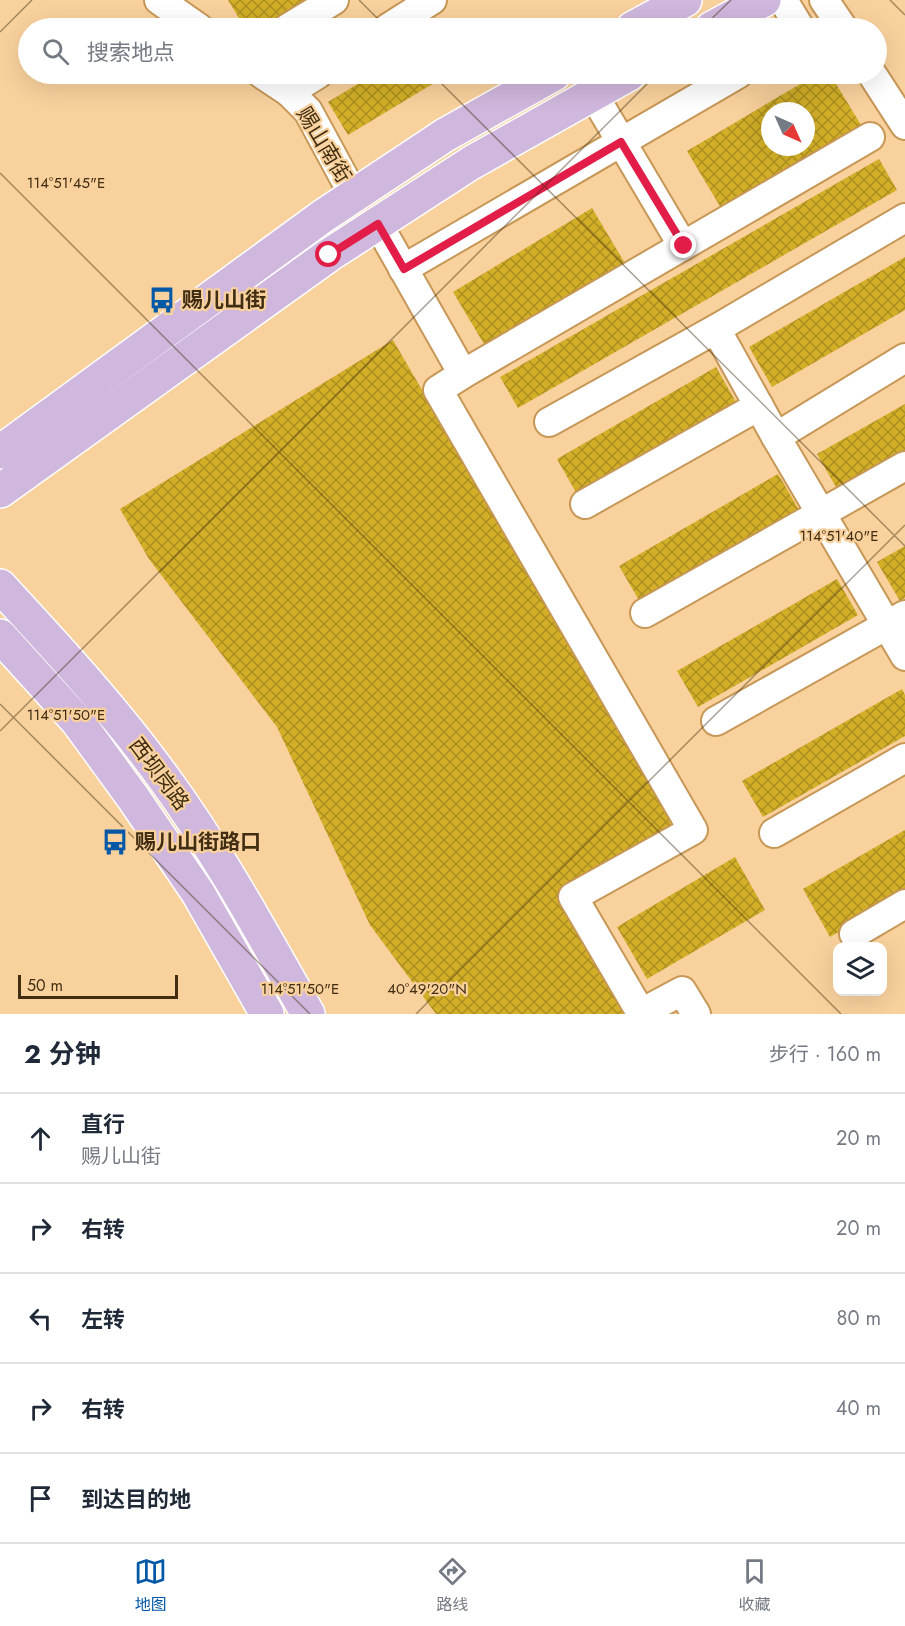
<!DOCTYPE html>
<html lang="zh">
<head>
<meta charset="utf-8">
<style>
	body { margin:0; font-family:Jost,"Noto Sans SC",sans-serif; background:#f6f6f7; color:#1f2937 }
	.controls { position:absolute; right:18px; bottom:18px; display:grid; overflow:hidden; border-radius:12px; box-shadow:0 6px 24px #0002 }
	.controls button { width:54px; height:54px; display:grid; place-items:center; padding:0; border:0; border-bottom:2px solid #e0e1e3; background:#fff; color:#1f2937; font:30px sans-serif }
	.compass { position:absolute; left:761px; top:102px; width:54px; height:54px; border-radius:50%; background:#fff; box-shadow:0 6px 24px #0002; rotate:135deg }
	.scale { position:absolute; left:18px; bottom:15px; width:160px; box-sizing:border-box; padding-left:6px; border:3px solid #412e12; border-top:0; font-size:16px; line-height:21px; white-space:nowrap; color:#412e12; -webkit-text-stroke:4px #f9d19d; paint-order:stroke }
	.stop { position:absolute; width:18px; height:18px; margin:-14px; border:4px solid #e11d48; border-radius:50%; background:#fff }
	.stop.end { background:#e11d48; border-color:#fff; box-shadow:0 2px 6px #0008 }
	.list { margin:0; padding:0; list-style:none }
	h2 { display:flex; justify-content:space-between; align-items:center; height:78px; margin:0; padding:0 24px; font-size:26px }
	h2 small { font-size:20px; font-weight:400; color:#747a83 }
	.list li { display:grid; grid-template-columns:39px 1fr auto; gap:18px; align-items:center; box-sizing:border-box; height:90px; padding:0 24px; border-top:2px solid #e0e1e3 }
	.list b { display:block; font-size:22px; white-space:nowrap }
	.list p { margin:0; font-size:20px; white-space:nowrap; color:#747a83 }
	.list em { font-size:20px; font-style:normal; color:#747a83 }
	.icon { flex:none; width:33px; height:33px; fill:none; stroke:currentColor; stroke-width:2; stroke-linecap:round; stroke-linejoin:round }
	.map { position:relative; flex:none; width:905px; height:1014px; overflow:hidden }
	.search { position:absolute; background:#fff; box-shadow:0 6px 24px #0002; left:18px; right:18px; top:18px; height:66px; display:flex; align-items:center; gap:15px; box-sizing:border-box; padding:0 21px; border-radius:33px; color:#747a83; font-size:22px }
	.sheet { height:528px; background:#fff }
	nav { display:flex; justify-content:space-around; align-items:center; box-sizing:border-box; height:84px; border-top:2px solid #e0e1e3; background:#fff; font-size:16px; color:#747a83 }
	nav a { display:grid; justify-items:center; gap:3px }
	nav .on { color:#0158a6 }
	.map>svg:first-child { display:block }
</style>
</head>
<body>
<div class="map">
<svg width="905" height="1014" viewBox="0 0 905 1014">
	<defs>
		<pattern id="building-cross-hatch" width="8" height="8" patternUnits="userSpaceOnUse" patternTransform="scale(1.5)"><rect width="8" height="8" fill="#d2af27"/><path d="M0 0l8 8M0 8l8-8" fill="none" stroke="#ac8f20"/></pattern>
	</defs>
	<rect width="100%" height="100%" fill="#f9d19d"/>
	<g fill="url(#building-cross-hatch)" fill-rule="evenodd">
		<path d="M 228,0 L 316,0 L 269,28 L 245,28 Z"/>
		<path d="M 374,74 L 449,74 L 348,135 L 328,102 Z"/>
		<path d="M 817,74 L 830,74 L 861,125 L 721,208 L 687,151 ZM 770,111 L 806,111 L 806,147 L 770,147 Z"/>
		<path d="M 879,159 L 897,190 L 518,408 L 500,377 Z"/>
		<path d="M 592,208 L 626,265 L 487,349 L 453,292 Z"/>
		<path d="M 905,257 L 905,310 L 772,387 L 749,347 Z"/>
		<path d="M 393,340 L 674,824 L 562,891 L 630,1014 L 436,1014 L 370,925 L 277,727 L 149,559 L 120,509 Z"/>
		<path d="M 716,367 L 737,404 L 578,496 L 557,459 Z"/>
		<path d="M 905,404 L 905,456 L 840,494 L 817,454 Z"/>
		<path d="M 778,474 L 799,510 L 640,602 L 619,566 Z"/>
		<path d="M 905,546 L 905,598 L 900,601 L 877,562 Z"/>
		<path d="M 837,579 L 858,615 L 698,707 L 677,671 Z"/>
		<path d="M 902,689 L 905,695 L 905,736 L 763,817 L 742,781 Z"/>
		<path d="M 905,830 L 905,894 L 830,937 L 803,889 Z"/>
		<path d="M 735,857 L 765,910 L 647,979 L 617,927 Z"/>
	</g>
	<g fill="none" stroke-linecap="round" stroke-linejoin="round">
		<g stroke="#c79756" stroke-width="32">
			<g id="minor">
				<path d="M 159,0 L 199,28"/>
				<path d="M 783,0 L 800,28"/>
				<path d="M 824,0 L 843,28"/>
				<path d="M 288,28 L 334,0"/>
				<path d="M 388,28 L 432,0"/>
				<path d="M 262,74 L 289,92 L 308,111 L 354,196"/>
				<path d="M 872,74 L 905,125"/>
				<path d="M 289,92 L 318,74"/>
				<path d="M 593,94 L 683,246"/>
				<path d="M 378,224 L 463,374 L 438,390 L 693,830 L 573,897 L 641,1013 L 682,991 L 696,1014"/>
				<path d="M 403,269 L 738,74"/>
				<path d="M 716,329 L 905,218"/>
				<path d="M 905,358 L 776,437 L 905,656"/>
				<path d="M 463,374 L 870,137"/>
				<path d="M 549,422 L 716,329 L 776,437"/>
				<path d="M 585,504 L 759,406"/>
				<path d="M 645,613 L 905,466"/>
				<path d="M 716,721 L 905,615"/>
				<path d="M 774,833 L 905,758"/>
				<path d="M 854,934 L 905,904"/>
			</g>
		</g>
		<g stroke="#fff" stroke-width="36">
			<g id="major">
				<path d="M 633,28 L 685,0"/>
				<path d="M 712,28 L 764,0"/>
				<path d="M 0,452 L 323,216 L 445,135 L 554,74"/>
				<path d="M 0,491 L 329,255 L 471,163 L 629,74"/>
				<path d="M 0,586 C 56,647 114,709 163,777 C 218,852 262,933 308,1014"/>
				<path d="M 0,636 L 78,722 L 134,799 L 198,893 L 267,1014"/>
			</g>
		</g>
		<use href="#minor" stroke="#fff" stroke-width="28"/>
		<use href="#major" stroke="#d0b7dd" stroke-width="33"/>
	</g>
	<g fill="none" stroke-linecap="round" stroke-linejoin="round">
		<path stroke="#e11d48" stroke-width="8" d="M 329,255 L 378,224 L 404,269 L 621,142 L 684,246"/>
	</g>
	<path fill="none" stroke="#412e12" stroke-width="1.5" stroke-opacity="0.45" d="M 359,0 L 387,28M 890,0 L 905,15M 702,28 L 731,0M 0,32 L 32,0M 432,74 L 905,546M 0,173 L 841,1014M 0,704 L 310,1014M 0,731 L 657,74M 416,1014 L 905,525"/>
	<defs>
		<g id="bus-bare" transform="scale(2.07)"><path d="M-5-6H5V4H4V6H2V4H-2V6H-4V4H-5ZM-3.5-4V0h7V-4ZM-3.5 1.2v1.5H-2V1.2ZM2 1.2v1.5H3.5V1.2Z" fill="#0158a6" stroke="#f9d19d" stroke-width="2.5" paint-order="stroke"/></g>
	</defs>
	<g fill-rule="evenodd">
		<use href="#bus-bare" x="162" y="300"/>
		<use href="#bus-bare" x="115" y="842"/>
	</g>
	<g text-anchor="middle" stroke-width="4.5" stroke-linejoin="round" paint-order="stroke">
		<g font-size="21" fill="#412e12" stroke="#f9d19d">
			<text transform="translate(324 145) rotate(59)" y="7">赐山南街</text>
			<text transform="translate(159 774) rotate(53)" y="7">西坝岗路</text>
		</g>
		<g font-size="21" font-weight="bold" fill="#412e12" stroke="#f9d19d" text-anchor="start">
			<text x="182" y="307">赐儿山街</text>
			<text x="135" y="849">赐儿山街路口</text>
		</g>
	</g>
	<g font-size="15" text-anchor="middle" fill="#412e12" stroke="#f9d19d" stroke-width="4.5" stroke-linejoin="round" paint-order="stroke">
		<text x="66" y="188">114°51'45"E</text>
		<text x="839" y="541">114°51'40"E</text>
		<text x="66" y="720">114°51'50"E</text>
		<text x="427" y="994">40°49'20"N</text>
		<text x="300" y="994">114°51'50"E</text>
	</g>
</svg>
<div class="controls">
<button><svg class="icon" aria-label="layers" viewBox="0 0 24 24"><path d="M12 4l9 5-9 5-9-5zM3 14l9 5 9-5"/></svg></button>
</div>
<svg class="compass" viewBox="-18 -18 36 36"><path d="M0-13l5 13h-10z" fill="#e53935"/><path d="M0 13l5-13h-10z" fill="#747a83"/></svg>
<div class="scale">50 m</div>
<div class="stop" style="left:329px;top:255px"></div>
<div class="stop end" style="left:684px;top:246px"></div>
<div class="search"><svg class="icon" aria-label="search" viewBox="0 0 24 24"><circle cx="10" cy="10" r="6"/><path d="M15 15l6 6"/></svg>搜索地点</div>
</div>
<section class="sheet">
<h2>2 分钟<small>步行 · 160 m</small></h2>
<ul class="list">
<li><svg class="icon" aria-label="ahead" viewBox="0 0 24 24"><path d="M12 20V5M6 11l6-6 6 6"/></svg><div><b>直行</b><p>赐儿山街</p></div><em>20 m</em></li>
<li><svg class="icon" aria-label="right" viewBox="0 0 24 24"><path d="M7 20v-9h11M14 6l5 5-5 5"/></svg><div><b>右转</b></div><em>20 m</em></li>
<li><svg class="icon" aria-label="left" viewBox="0 0 24 24"><path d="M17 20v-9H6M10 6l-5 5 5 5"/></svg><div><b>左转</b></div><em>80 m</em></li>
<li><svg class="icon" aria-label="right" viewBox="0 0 24 24"><path d="M7 20v-9h11M14 6l5 5-5 5"/></svg><div><b>右转</b></div><em>40 m</em></li>
<li><svg class="icon" aria-label="arrive" viewBox="0 0 24 24"><path d="M6 21V4h12l-3 4 3 4H6"/></svg><div><b>到达目的地</b></div></li>
</ul>
</section>
<nav>
<a class="on"><svg class="icon" aria-label="map" viewBox="0 0 24 24"><path d="M3 6l6-2 6 2 6-2v14l-6 2-6-2-6 2zM9 4v14M15 6v14"/></svg>地图</a>
<a><svg class="icon" aria-label="directions" viewBox="0 0 24 24"><path d="M12 3l9 9-9 9-9-9zM9 14v-3h6M13 9l2 2-2 2"/></svg>路线</a>
<a><svg class="icon" aria-label="saved" viewBox="0 0 24 24"><path d="M7 4h10v16l-5-4-5 4z"/></svg>收藏</a>
</nav>
</body>
</html>
